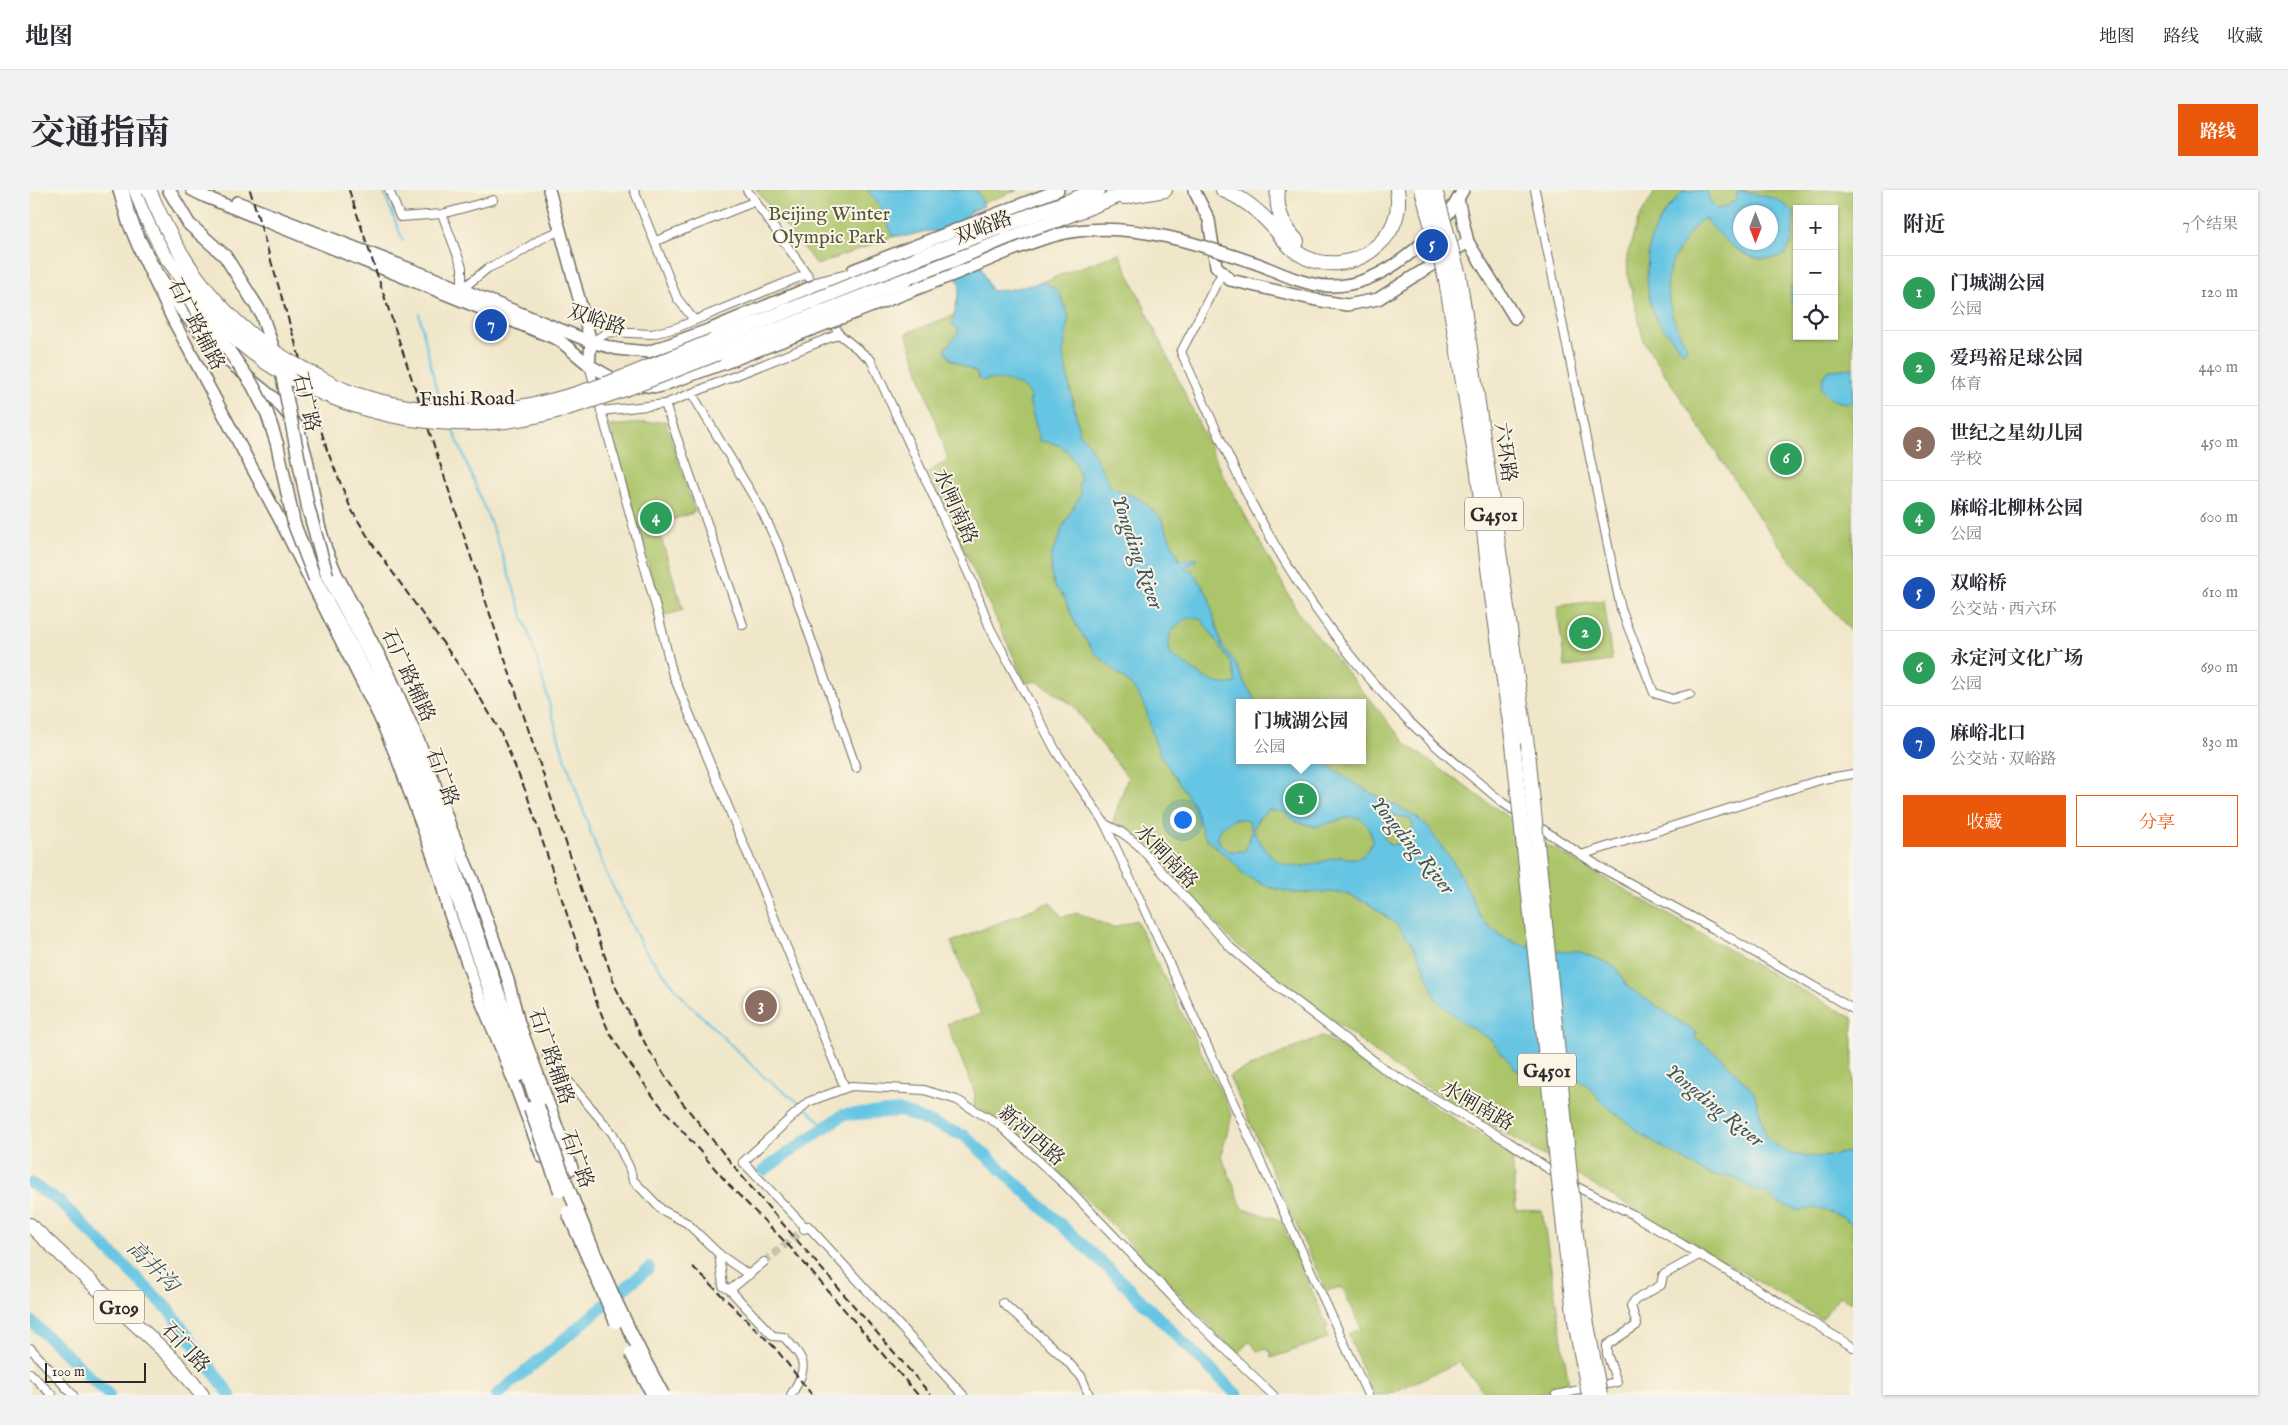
<!DOCTYPE html>
<html lang="zh">
<head>
<meta charset="utf-8">
<style>
	body { margin:0; font-family:"IM FELL English","Noto Serif SC",serif; background:#f2f2f3; color:#2b2b33 }
	.controls { position:absolute; right:15px; top:15px; display:grid; overflow:hidden; border-radius:0px; box-shadow:0 1px 4px #0004 }
	.controls button { width:45px; height:45px; display:grid; place-items:center; padding:0; border:0; border-bottom:1px solid #e1e1e2; background:#fff; color:#2b2b33; font:25px sans-serif }
	.compass { position:absolute; left:1703px; top:15px; width:45px; height:45px; border-radius:50%; background:#fff; box-shadow:0 1px 4px #0004; rotate:180deg }
	.scale { position:absolute; left:15px; bottom:12px; width:101px; box-sizing:border-box; padding-left:5px; border:2px solid #2b2b2b; border-top:0; font-size:14px; line-height:18px; white-space:nowrap; color:#2b2b2b; -webkit-text-stroke:4px #fcf5e5; paint-order:stroke }
	.you { position:absolute; left:1152px; top:629px; width:18px; height:18px; margin:-12px; border:4px solid #fff; border-radius:50%; background:#1a73e8; box-shadow:0 0 0 8px #1a73e833 }
	.badge { display:grid; place-items:center; width:32px; height:32px; border-radius:50%; background:#ea580c; color:#fff; font-size:16px; font-weight:700 }
	.pin { position:absolute; translate:-50% -50%; border:2px solid #fff; box-shadow:0 1px 5px #0006 }
	.popup { position:absolute; left:1206px; top:509px; width:130px; height:65px; box-sizing:border-box; display:grid; place-content:center; border-radius:0px; background:#fff; filter:drop-shadow(0 1px 4px #0005); font-size:16px; white-space:nowrap; color:#7c7c81 }
	.popup b { font-size:19px; color:#2b2b33 }
	.popup::after { content:''; position:absolute; left:50%; top:100%; margin-left:-10px; border:10px solid transparent; border-top-color:#fff }
	.list { margin:0; padding:0; list-style:none }
	h2 { display:flex; justify-content:space-between; align-items:center; height:65px; margin:0; padding:0 20px; font-size:21px }
	h2 small { font-size:16px; font-weight:400; color:#7c7c81 }
	.list li { display:grid; grid-template-columns:32px 1fr auto; gap:15px; align-items:center; box-sizing:border-box; height:75px; padding:0 20px; border-top:1px solid #e1e1e2 }
	.list b { display:block; font-size:19px; white-space:nowrap }
	.list p { margin:0; font-size:16px; white-space:nowrap; color:#7c7c81 }
	.list em { font-size:16px; font-style:normal; color:#7c7c81 }
	.actions { display:flex; gap:10px; padding:15px 20px }
	.actions a { flex:1; padding:11px 0; border:1px solid #ea580c; border-radius:0px; text-align:center; font-size:18px; color:#ea580c }
	.actions .main { background:#ea580c; color:#fff }
	.icon { flex:none; width:28px; height:28px; fill:none; stroke:currentColor; stroke-width:2; stroke-linecap:round; stroke-linejoin:round }
	.map { position:relative; flex:none; width:1823px; height:1205px; overflow:hidden; border-radius:0px }
	header { display:flex; align-items:center; gap:30px; box-sizing:border-box; height:70px; padding:0 25px; background:#fff; border-bottom:1px solid #e1e1e2 }
	header strong { font-size:24px }
	nav { display:flex; gap:28px; margin-inline-start:auto; font-size:18px }
	.intro { display:flex; align-items:center; justify-content:space-between; box-sizing:border-box; height:120px; padding:0 30px }
	h1 { margin:0; font-size:35px }
	.button { padding:12px 22px; border-radius:0px; background:#ea580c; color:#fff; font-size:18px; font-weight:700 }
	main { display:flex; gap:30px; padding:0 30px }
	aside { flex:1; background:#fff; border-radius:0px; box-shadow:0 1px 4px #0004 }
	.map>svg:first-child { display:block }
</style>
</head>
<body>
<header>
<strong>地图</strong>
<nav><a>地图</a><a>路线</a><a>收藏</a></nav>
</header>
<div class="intro"><h1>交通指南</h1><a class="button">路线</a></div>
<main>
<div class="map">
<svg width="1823" height="1205" viewBox="0 0 1823 1205">
	<rect width="100%" height="100%" fill="#fcf5e5"/>
	<filter id="ink" filterUnits="userSpaceOnUse"><feTurbulence type="fractalNoise" baseFrequency=".02" numOctaves="2"/><feDisplacementMap in="SourceGraphic" scale="10" xChannelSelector="R" yChannelSelector="G"/><feConvolveMatrix kernelMatrix="1 2 1 2 8 2 1 2 1" color-interpolation-filters="sRGB"/></filter>
	<filter id="wash" filterUnits="userSpaceOnUse"><feTurbulence type="fractalNoise" baseFrequency=".0096" numOctaves="4" result="noise"/><feDisplacementMap in="SourceGraphic" scale="20" xChannelSelector="R" yChannelSelector="G"/><feGaussianBlur stdDeviation="1.12" result="paint"/><feColorMatrix in="noise" values="0 0 0 0 0 0 0 0 0 0 0 0 0 0 0 0 0 1.4 0 .05"/><feComposite in="paint" operator="in"/></filter>
	<g filter="url(#wash)">
		<rect width="100%" height="100%" fill="#f0e6c9"/>
		<g fill="#acc56a" stroke="#6c784a" fill-rule="evenodd">
			<path d="M 726,0 L 988,0 L 787,75 Z"/>
			<path d="M 1626,0 L 1823,0 L 1823,444 L 1760,369 L 1730,329 L 1614,152 L 1598,86 L 1597,66 L 1608,30 ZM 1767,19 L 1804,19 L 1804,146 L 1767,146 ZM 1710,22 L 1740,22 L 1740,52 L 1710,52 Z"/>
			<path d="M 1089,63 L 1191,281 L 1269,424 L 1377,555 L 1514,653 L 1720,772 L 1823,828 L 1822,1113 L 1809,1106 L 1792,1129 L 1369,881 L 1204,753 L 1108,647 L 1083,631 L 1098,587 L 1061,541 L 1043,515 L 1007,491 L 996,493 L 898,283 L 918,269 L 876,143 ZM 1210,513 L 1332,513 L 1332,570 L 1210,570 Z"/>
			<path d="M 635,231 L 665,322 L 627,335 L 653,420 L 633,426 L 580,236 Z"/>
			<path d="M 1574,410 L 1582,471 L 1535,477 L 1527,416 Z"/>
			<path d="M 1020,712 L 1032,727 L 1048,723 L 1083,738 L 1106,730 L 1202,925 L 1191,965 L 1213,1019 L 1250,1030 L 1298,1137 L 1295,1139 L 1299,1148 L 1241,1168 L 1241,1162 L 1236,1159 L 1228,1162 L 1220,1151 L 1207,1164 L 1049,1001 L 969,930 L 944,916 L 945,903 L 917,834 L 951,824 L 921,752 Z"/>
			<path d="M 1292,846 L 1482,965 L 1486,1020 L 1512,1021 L 1539,1196 L 1503,1205 L 1456,1205 L 1429,1172 L 1357,1205 L 1343,1205 L 1318,1144 L 1332,1139 L 1312,1097 L 1296,1101 L 1199,886 Z"/>
		</g>
		<g fill="#65c5e3" stroke="#487887" fill-rule="evenodd">
			<path d="M 837,0 L 947,0 L 954,16 L 939,22 L 933,34 L 961,101 L 977,100 L 1015,92 L 1029,102 L 1039,126 L 1033,165 L 1050,244 L 1058,253 L 1082,298 L 1110,309 L 1131,328 L 1150,371 L 1167,368 L 1167,370 L 1154,379 L 1155,381 L 1161,379 L 1178,405 L 1191,453 L 1206,474 L 1216,496 L 1228,513 L 1210,513 L 1210,570 L 1292,570 L 1325,594 L 1382,624 L 1397,636 L 1423,672 L 1437,697 L 1452,730 L 1470,745 L 1488,754 L 1529,761 L 1548,761 L 1585,776 L 1598,797 L 1667,843 L 1664,847 L 1692,868 L 1724,902 L 1737,947 L 1745,955 L 1763,965 L 1794,967 L 1823,961 L 1823,1036 L 1813,1027 L 1787,1018 L 1770,1021 L 1747,1013 L 1733,1002 L 1724,1000 L 1702,986 L 1685,986 L 1672,981 L 1611,944 L 1572,912 L 1556,894 L 1548,891 L 1539,892 L 1506,881 L 1487,881 L 1460,849 L 1431,832 L 1406,809 L 1394,776 L 1382,754 L 1366,734 L 1336,712 L 1316,704 L 1300,702 L 1265,703 L 1238,697 L 1212,684 L 1208,677 L 1178,650 L 1173,643 L 1162,613 L 1132,567 L 1124,550 L 1115,516 L 1100,494 L 1064,462 L 1047,437 L 1034,407 L 1025,397 L 1021,384 L 1021,372 L 1022,363 L 1031,344 L 1030,342 L 1051,304 L 1048,293 L 1051,290 C 1043,264 1037,254 1010,251 L 999,211 L 1001,210 C 998,192 968,186 953,191 L 948,188 L 947,183 L 920,169 L 915,159 L 928,143 L 928,139 L 922,135 L 930,97 L 913,42 L 896,41 L 877,46 L 863,46 L 849,15 ZM 1158,428 L 1171,429 L 1202,474 L 1206,493 C 1179,500 1164,476 1141,466 C 1136,446 1140,438 1158,428 ZM 1238,620 L 1254,622 L 1264,631 L 1285,637 L 1320,627 L 1330,628 L 1339,637 L 1342,651 C 1339,658 1335,666 1327,668 C 1322,669 1316,667 1311,667 C 1293,669 1273,682 1254,674 C 1240,669 1231,653 1223,640 L 1228,629 ZM 1366,625 L 1381,630 C 1388,643 1372,655 1360,655 L 1354,648 C 1355,638 1355,628 1366,625 ZM 1204,629 L 1212,629 L 1219,632 L 1222,641 L 1215,661 L 1199,661 L 1189,653 L 1188,645 L 1193,636 Z"/>
			<path d="M 1677,0 L 1679,9 L 1687,19 L 1696,17 L 1706,9 L 1708,0 L 1746,9 L 1764,21 L 1762,51 L 1755,65 C 1749,66 1742,69 1736,69 C 1710,69 1690,46 1674,28 C 1664,35 1659,44 1652,55 C 1646,64 1640,75 1638,86 C 1634,106 1646,141 1657,156 L 1654,163 C 1645,152 1635,141 1627,130 C 1614,108 1614,59 1626,37 C 1634,22 1643,12 1654,1 ZM 1740,22 L 1740,52 L 1710,52 L 1710,22 Z"/>
			<path d="M 1760,95 L 1767,102 L 1767,120 L 1762,114 Z"/>
			<path d="M 1823,178 L 1823,212 C 1808,214 1800,211 1791,198 L 1793,187 L 1799,180 Z"/>
		</g>
		<g fill="none" stroke-linecap="round" stroke-linejoin="round">
			<g stroke="#65c5e3" stroke-width="2">
				<path d="M 353,0 L 373,51"/>
				<path d="M 389,124 L 405,194 L 413,214"/>
				<path d="M 422,237 L 467,349 L 505,462 L 531,556 L 563,649 L 577,685 L 613,758 L 656,811 L 733,886 L 772,915"/>
				<path d="M 776,918 L 796,937"/>
			</g>
			<g stroke="#65c5e3" stroke-width="12">
				<path d="M 734,980 L 813,925 L 871,921 L 935,946 L 1077,1077 L 1207,1205"/>
				<path d="M 0,993 L 29,1011 L 140,1121 L 200,1205"/>
				<path d="M 0,1130 L 79,1205"/>
				<path d="M 467,1205 L 619,1078"/>
			</g>
		</g>
	</g>
	<g filter="url(#ink)">
		<g fill="none" stroke-linecap="round" stroke-linejoin="round">
			<path stroke="#c9c1a9" stroke-width="8" stroke-dasharray="8 4" stroke-linecap="butt" d="M 734,1072 L 773,1040"/>
			<g stroke="#706c62" stroke-width="10">
				<g id="street">
					<path d="M 359,0 L 370,27 L 412,24 L 463,10"/>
					<path d="M 604,0 L 647,108 L 664,130"/>
					<path d="M 717,0 L 777,84 L 809,144"/>
					<path d="M 1505,0 L 1591,419 L 1624,503 L 1642,509 L 1660,504"/>
					<path d="M 412,24 L 432,77 L 432,99"/>
					<path d="M 626,51 L 726,11"/>
					<path d="M 1192,83 L 1151,162 C 1179,223 1205,285 1238,343 C 1274,406 1316,465 1365,517 C 1398,552 1437,582 1473,613 L 1490,624"/>
					<path d="M 432,99 L 458,78 L 484,66 L 514,47 L 530,41"/>
					<path d="M 561,152 L 579,142 L 622,144 L 646,138 L 777,84"/>
					<path d="M 559,175 L 566,201"/>
					<path d="M 662,204 L 731,319 L 748,355 L 826,578"/>
					<path d="M 635,214 L 713,435"/>
					<path d="M 570,217 L 629,428 L 642,482 L 815,898"/>
					<path d="M 571,221 L 635,214 L 809,144 L 841,170 L 942,391 L 960,438 L 1026,561 L 1075,634 L 1091,642 L 1107,654 L 1201,758 L 1236,788 L 1357,881 L 1479,952 L 1529,986"/>
					<path d="M 1075,634 L 1338,1205"/>
					<path d="M 1506,635 L 1570,677 L 1684,739 L 1823,819"/>
					<path d="M 1551,665 L 1793,589 L 1823,584"/>
					<path d="M 517,866 L 583,944 L 599,977 L 603,990 L 632,1020 L 657,1033 L 689,1064 L 719,1085"/>
					<path d="M 1541,994 L 1602,1024 L 1823,1157"/>
					<path d="M 776,1038 L 713,972 L 778,912 L 821,896 L 894,900 L 927,910 L 967,933 L 1035,995 L 1155,1120 L 1243,1205"/>
					<path d="M 774,1039 L 778,1036 L 933,1205"/>
					<path d="M 689,1064 L 693,1096 L 700,1100 L 743,1146 L 754,1147 C 776,1171 779,1175 761,1205"/>
					<path d="M 700,1100 L 734,1072"/>
					<path d="M 973,1113 L 1032,1166 L 1051,1186 L 1059,1205"/>
					<path d="M 0,1158 L 43,1205"/>
					<path d="M 0,1183 L 22,1205"/>
					<path d="M 1526,1205 L 1587,1192 L 1577,1164 L 1577,1155 L 1607,1135 L 1601,1116 L 1605,1110 L 1631,1095 L 1633,1085 L 1669,1065"/>
				</g>
			</g>
			<g stroke="#706c62" stroke-width="14">
				<g id="secondary">
					<path d="M 89,0 L 98,32 L 109,58 L 142,128 L 251,332 L 349,526 L 367,568 L 398,652 L 410,687 L 418,719 L 448,804 L 473,863 L 512,967"/>
					<path d="M 93,0 L 98,21 L 108,46 L 122,74 L 152,121 L 188,163 L 245,209 L 268,237 L 277,269 L 289,335 L 296,359 L 306,383 L 359,484 L 392,559 L 422,641 L 444,693 L 478,790 L 489,833 L 542,978 L 526,988"/>
					<path d="M 162,0 L 176,7 L 529,150 L 559,175 L 591,193"/>
					<path d="M 519,0 L 561,152 L 559,175"/>
					<path d="M 1164,0 L 1179,30 L 1186,76 L 1200,90 L 1286,110 L 1317,115 L 1348,109 L 1438,52"/>
					<path d="M 1428,9 L 1438,52 L 1485,128"/>
					<path d="M 207,12 L 411,91 L 561,152 L 587,159 L 618,162 L 681,139"/>
					<path d="M 1228,74 C 1250,83 1274,95 1298,96 C 1352,98 1409,46 1433,0"/>
					<path d="M 823,80 L 1028,0"/>
					<path d="M 606,195 L 628,197 L 695,173"/>
				</g>
			</g>
			<g stroke="#706c62" stroke-width="15">
				<g id="primary">
					<path d="M 139,0 L 159,34"/>
					<path d="M 297,385 L 347,478 L 380,551 L 508,916"/>
					<path d="M 285,389 L 351,510 L 390,601 L 489,885"/>
				</g>
			</g>
			<g stroke="#706c62" stroke-width="16">
				<g id="highway">
					<path d="M 106,0 L 115,25 L 136,67"/>
					<path d="M 1193,0 C 1213,8 1230,22 1244,38 C 1252,47 1258,57 1268,63 C 1293,80 1327,75 1348,55 C 1364,41 1371,21 1367,0"/>
					<path d="M 1248,0 C 1245,20 1253,36 1267,51"/>
					<path d="M 1094,7 L 1135,0"/>
					<path d="M 877,72 L 1068,0"/>
					<path d="M 1429,86 C 1454,245 1474,404 1498,562"/>
					<path d="M 1416,90 L 1448,283 L 1458,378 L 1483,554"/>
					<path d="M 786,95 L 854,78"/>
					<path d="M 865,96 L 875,90 L 1103,0"/>
					<path d="M 0,1035 L 146,1172 L 172,1205"/>
				</g>
			</g>
			<use href="#street" stroke="#fff" stroke-width="8"/>
			<use href="#secondary" stroke="#fff" stroke-width="11"/>
			<use href="#primary" stroke="#fff" stroke-width="12"/>
			<use href="#highway" stroke="#fff" stroke-width="14"/>
			<g stroke="#2b2b2b" stroke-width="2" stroke-dasharray="8 4" stroke-linecap="butt">
				<path d="M 220,0 L 297,260 L 321,319 L 341,352 L 440,491 L 470,541 L 496,602 L 566,811 L 579,842 L 593,864 L 625,909 L 699,995 L 761,1058 L 888,1205"/>
				<path d="M 319,0 L 552,701 L 586,798 L 617,857 L 651,911 L 720,996 L 901,1205"/>
				<path d="M 663,1077 L 746,1159 L 782,1205"/>
			</g>
			<g stroke="#706c62" stroke-width="14" stroke-linecap="butt">
				<g id="secondary-bridge">
					<path d="M 681,139 L 786,95"/>
					<path d="M 695,173 C 772,143 849,113 925,84 C 960,70 1011,45 1047,41 C 1108,33 1171,55 1228,74"/>
				</g>
			</g>
			<g stroke="#706c62" stroke-width="15" stroke-linecap="butt">
				<g id="primary-bridge">
					<path d="M 159,34 L 195,66 L 231,123 L 252,184 L 278,317 L 297,385"/>
					<path d="M 153,98 L 169,125 L 199,161 L 222,194 L 237,223 L 247,254 L 264,334 L 285,389"/>
					<path d="M 508,916 C 543,1015 582,1113 633,1205"/>
					<path d="M 500,918 L 530,1001"/>
					<path d="M 538,1022 L 586,1132"/>
					<path d="M 601,1163 L 623,1205"/>
				</g>
			</g>
			<g stroke="#706c62" stroke-width="16" stroke-linecap="butt">
				<g id="highway-bridge">
					<path d="M 119,0 C 151,79 200,142 277,181 C 290,187 303,196 317,201 C 378,224 448,226 511,213 C 568,201 622,175 675,154 C 746,125 817,97 887,69"/>
					<path d="M 1392,0 L 1416,90"/>
					<path d="M 1405,0 L 1429,86"/>
					<path d="M 136,67 C 152,87 167,110 185,129 C 266,215 400,252 515,224 C 574,209 630,186 686,164 C 749,139 812,115 875,90"/>
					<path d="M 1483,554 L 1537,1067 L 1545,1131 L 1559,1205"/>
					<path d="M 1498,562 L 1548,1065 L 1556,1129 L 1570,1205"/>
				</g>
			</g>
			<use href="#secondary-bridge" stroke="#fff" stroke-width="11"/>
			<use href="#primary-bridge" stroke="#fff" stroke-width="12"/>
			<use href="#highway-bridge" stroke="#fff" stroke-width="14"/>
		</g>
	</g>
	<g text-anchor="middle" stroke-width="4" stroke-linejoin="round" paint-order="stroke">
		<g fill="#fcf5e5" stroke="#6a6863" stroke-width="1">
			<rect x="1435" y="307.5" width="58" height="33" rx="4"/>
			<rect x="1488" y="863.5" width="58" height="33" rx="4"/>
			<rect x="64" y="1100.5" width="50" height="33" rx="4"/>
		</g>
		<g font-size="19" font-weight="bold" fill="#2b2b2b">
			<text x="1464" y="331">G4501</text>
			<text x="1517" y="887">G4501</text>
			<text x="89" y="1124">G109</text>
		</g>
		<g font-size="20" fill="#52593e" stroke="#fcf5e5">
			<text x="799" y="30">Beijing Winter<tspan x="799" dy="23">Olympic Park</tspan></text>
		</g>
		<g font-size="20" fill="#2b2b2b" stroke="#fcf5e5">
			<text transform="translate(953 37) rotate(-21)" y="7">双峪路</text>
			<text transform="translate(567 129) rotate(18)" y="7">双峪路</text>
			<text transform="translate(167 134) rotate(63)" y="7">石广路辅路</text>
			<text transform="translate(437 208) rotate(-1)" y="7">Fushi Road</text>
			<text transform="translate(277 212) rotate(77)" y="7">石广路</text>
			<text transform="translate(1476 262) rotate(82)" y="7">六环路</text>
			<text transform="translate(926 316) rotate(66)" y="7">水闸南路</text>
			<text transform="translate(379 485) rotate(65)" y="7">石广路辅路</text>
			<text transform="translate(413 587) rotate(70)" y="7">石广路</text>
			<text transform="translate(1137 666) rotate(46)" y="7">水闸南路</text>
			<text transform="translate(522 866) rotate(71)" y="7">石广路辅路</text>
			<text transform="translate(1448 915) rotate(30)" y="7">水闸南路</text>
			<text transform="translate(1002 945) rotate(41)" y="7">新河西路</text>
			<text transform="translate(548 969) rotate(70)" y="7">石广路</text>
			<text transform="translate(156 1157) rotate(47)" y="7">石门路</text>
		</g>
		<g font-size="21" font-style="italic" fill="#3c5962" stroke="#fcf5e5">
			<text transform="translate(1108 362) rotate(71)" y="7">Yongding River</text>
			<text transform="translate(1383 655) rotate(51)" y="7">Yongding River</text>
			<text transform="translate(1685 915) rotate(39)" y="7">Yongding River</text>
			<text transform="translate(123 1076) rotate(45)" y="7">高井沟</text>
		</g>
	</g>
</svg>
<div class="controls">
<button>+</button>
<button>−</button>
<button><svg class="icon" aria-label="locate" viewBox="0 0 24 24"><circle cx="12" cy="12" r="6"/><path d="M12 2v4M12 18v4M2 12h4M18 12h4"/></svg></button>
</div>
<svg class="compass" viewBox="-18 -18 36 36"><path d="M0-13l5 13h-10z" fill="#e53935"/><path d="M0 13l5-13h-10z" fill="#7c7c81"/></svg>
<div class="scale">100 m</div>
<div class="you"></div>
<div class="pin badge" style="left:1271px;top:609px;background:#2e9e5b">1</div>
<div class="popup"><b>门城湖公园</b>公园</div>
<div class="pin badge" style="left:1555px;top:443px;background:#2e9e5b">2</div>
<div class="pin badge" style="left:731px;top:816px;background:#8d6e63">3</div>
<div class="pin badge" style="left:626px;top:328px;background:#2e9e5b">4</div>
<div class="pin badge" style="left:1402px;top:55px;background:#1a4fb4">5</div>
<div class="pin badge" style="left:1756px;top:269px;background:#2e9e5b">6</div>
<div class="pin badge" style="left:461px;top:135px;background:#1a4fb4">7</div>
</div>
<aside>
<h2>附近<small>7个结果</small></h2>
<ul class="list">
<li><span class="badge" style="background:#2e9e5b">1</span><div><b>门城湖公园</b><p>公园</p></div><em>120 m</em></li>
<li><span class="badge" style="background:#2e9e5b">2</span><div><b>爱玛裕足球公园</b><p>体育</p></div><em>440 m</em></li>
<li><span class="badge" style="background:#8d6e63">3</span><div><b>世纪之星幼儿园</b><p>学校</p></div><em>450 m</em></li>
<li><span class="badge" style="background:#2e9e5b">4</span><div><b>麻峪北柳林公园</b><p>公园</p></div><em>600 m</em></li>
<li><span class="badge" style="background:#1a4fb4">5</span><div><b>双峪桥</b><p>公交站 · 西六环</p></div><em>610 m</em></li>
<li><span class="badge" style="background:#2e9e5b">6</span><div><b>永定河文化广场</b><p>公园</p></div><em>690 m</em></li>
<li><span class="badge" style="background:#1a4fb4">7</span><div><b>麻峪北口</b><p>公交站 · 双峪路</p></div><em>830 m</em></li>
</ul>
<div class="actions"><a class="main">收藏</a><a>分享</a></div>
</aside>
</main>
</body>
</html>
